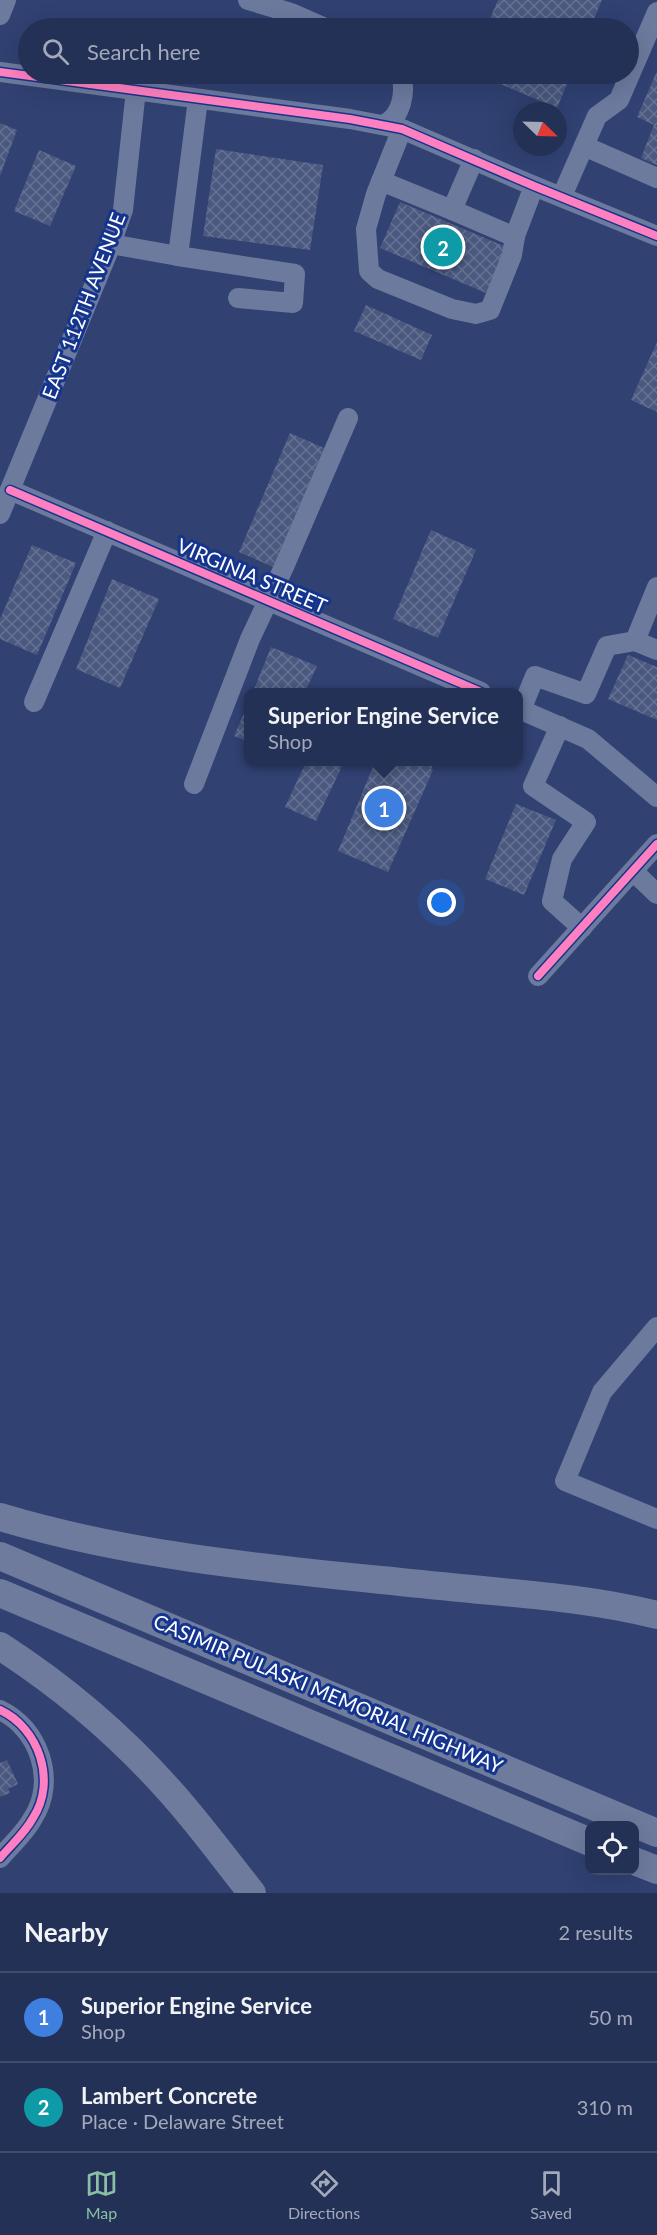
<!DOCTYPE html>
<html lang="en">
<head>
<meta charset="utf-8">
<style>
	body { margin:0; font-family:Lato,sans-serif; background:#2c395c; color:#f1f3f6 }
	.controls { position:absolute; right:18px; bottom:18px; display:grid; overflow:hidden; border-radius:12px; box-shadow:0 6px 24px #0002 }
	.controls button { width:54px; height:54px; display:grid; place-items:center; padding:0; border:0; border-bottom:2px solid #414c6c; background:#243156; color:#f1f3f6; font:30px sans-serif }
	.compass { position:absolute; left:513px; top:102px; width:54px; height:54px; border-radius:50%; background:#243156; box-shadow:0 6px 24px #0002; rotate:113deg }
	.you { position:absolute; left:442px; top:903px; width:21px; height:21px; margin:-15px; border:4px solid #fff; border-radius:50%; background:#1a73e8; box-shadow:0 0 0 9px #1a73e833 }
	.badge { display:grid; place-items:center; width:39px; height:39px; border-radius:50%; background:#8abfa5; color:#fff; font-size:20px; font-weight:700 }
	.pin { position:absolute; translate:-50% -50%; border:3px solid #fff; box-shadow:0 2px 6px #0006 }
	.popup { position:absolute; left:244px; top:688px; width:279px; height:78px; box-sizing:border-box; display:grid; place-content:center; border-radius:12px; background:#243156; filter:drop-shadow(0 2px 4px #0005); font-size:20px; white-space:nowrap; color:#a3a9b9 }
	.popup b { font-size:22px; color:#f1f3f6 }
	.popup::after { content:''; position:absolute; left:50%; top:100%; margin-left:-12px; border:12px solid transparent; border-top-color:#243156 }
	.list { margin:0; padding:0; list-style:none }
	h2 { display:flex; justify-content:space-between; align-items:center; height:78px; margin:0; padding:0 24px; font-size:26px }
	h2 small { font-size:20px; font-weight:400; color:#a3a9b9 }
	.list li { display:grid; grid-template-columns:39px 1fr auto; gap:18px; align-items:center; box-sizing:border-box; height:90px; padding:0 24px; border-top:2px solid #414c6c }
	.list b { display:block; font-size:22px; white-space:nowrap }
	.list p { margin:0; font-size:20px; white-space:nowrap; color:#a3a9b9 }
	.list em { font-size:20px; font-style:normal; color:#a3a9b9 }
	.icon { flex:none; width:33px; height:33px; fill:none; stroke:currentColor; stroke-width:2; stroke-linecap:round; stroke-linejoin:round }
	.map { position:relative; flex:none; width:657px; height:1893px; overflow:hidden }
	.search { position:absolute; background:#243156; box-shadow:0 6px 24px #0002; left:18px; right:18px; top:18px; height:66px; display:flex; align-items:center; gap:15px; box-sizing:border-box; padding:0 21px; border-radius:33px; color:#a3a9b9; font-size:22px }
	.sheet { height:258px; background:#243156 }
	nav { display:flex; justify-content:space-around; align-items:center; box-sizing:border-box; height:84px; border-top:2px solid #414c6c; background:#243156; font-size:16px; color:#a3a9b9 }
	nav a { display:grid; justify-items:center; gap:3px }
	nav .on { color:#8abfa5 }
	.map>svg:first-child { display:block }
</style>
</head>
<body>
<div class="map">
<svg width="657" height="1893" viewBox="0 0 657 1893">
	<defs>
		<pattern id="building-cross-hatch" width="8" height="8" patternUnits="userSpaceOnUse" patternTransform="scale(1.5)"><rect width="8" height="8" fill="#4b5980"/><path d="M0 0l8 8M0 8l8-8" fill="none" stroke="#667293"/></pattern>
	</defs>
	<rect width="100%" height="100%" fill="#304172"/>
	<g fill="url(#building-cross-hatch)">
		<path d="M 498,0 L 602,0 L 590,28 L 486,28 Z"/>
		<path d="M 657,71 L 657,165 L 641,158 L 654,125 L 637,117 Z"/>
		<path d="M 477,74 L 571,74 L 557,108 Z"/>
		<path d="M 0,123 L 17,130 L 0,176 Z"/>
		<path d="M 216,149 L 323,165 L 310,250 L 203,236 Z"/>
		<path d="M 39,150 L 76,166 L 50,226 L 14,211 Z"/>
		<path d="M 400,202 L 506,247 L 486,293 L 380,248 Z"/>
		<path d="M 366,305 L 432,335 L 421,360 L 354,331 Z"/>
		<path d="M 657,342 L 657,412 L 631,400 Z"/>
		<path d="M 290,433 L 324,448 L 273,567 L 239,552 Z"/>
		<path d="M 431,530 L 476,550 L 438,638 L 393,619 Z"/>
		<path d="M 32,545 L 76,563 L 37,655 L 0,639 L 0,619 Z"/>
		<path d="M 112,579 L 159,599 L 120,688 L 76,669 Z"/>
		<path d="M 271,647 L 317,666 L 305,692 L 253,692 Z"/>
		<path d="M 628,655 L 657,667 L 657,720 L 608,699 Z"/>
		<path d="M 249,702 L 249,742 L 234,736 Z"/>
		<path d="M 306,762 L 344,762 L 316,821 L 285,807 Z"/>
		<path d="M 375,762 L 435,762 L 431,769 L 433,770 L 388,872 L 338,851 Z"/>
		<path d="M 516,804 L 556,820 L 524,895 L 485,879 Z"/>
		<path d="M 7,1760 L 18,1784 L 8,1789 L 10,1793 L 0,1797 L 0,1763 Z"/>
	</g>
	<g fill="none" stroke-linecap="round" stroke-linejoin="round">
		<g stroke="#6c7a9e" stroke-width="20">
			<path d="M 248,0 L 291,13 L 325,28"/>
			<path d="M 0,15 L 6,0"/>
			<path d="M 0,72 L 350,119 L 402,129 L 534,186 L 657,236"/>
			<path d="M 198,99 L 178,256 L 295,274 L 293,303 L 238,298"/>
			<path d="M 383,125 C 402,117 406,92 401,74"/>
			<path d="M 402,129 L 376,194 L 366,229 L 369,271 L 378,279 L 452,309 L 476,314 L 490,310 L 512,255 L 515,236 L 534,186"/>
			<path d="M 584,146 L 657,178"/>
			<path d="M 474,159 L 452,210 L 515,237"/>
			<path d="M 381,181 L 452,210"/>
			<path d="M 562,196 L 597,116 L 619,100 L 657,12"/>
			<path d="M 111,244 L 178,256"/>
			<path d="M 10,490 L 481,692"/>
			<path d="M 0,514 L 108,252 L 123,210 L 136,90"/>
			<path d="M 657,587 L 635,641 L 657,650"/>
			<path d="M 34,702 L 107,531"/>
			<path d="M 519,709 L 588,739 L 657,797"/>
			<path d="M 521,710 L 535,676 L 586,694 L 607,646 L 635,641"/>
			<path d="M 560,726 L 533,786 L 586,822 L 562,859 L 552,901 L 582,928"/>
			<path d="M 194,784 L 250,639 L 283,569 L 348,418"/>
			<path d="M 633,871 L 657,894"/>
			<path d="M 538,976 L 657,844"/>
			<path d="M 657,1327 L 602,1392 L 565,1481 L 657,1519"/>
			<path d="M 0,1710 C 39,1728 57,1781 33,1818 C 25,1833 11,1845 0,1858"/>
		</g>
		<g stroke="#6e7b9d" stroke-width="28">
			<path d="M 0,1517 C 146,1561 299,1571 450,1587 C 519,1594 589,1598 657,1615"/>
			<path d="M 0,1556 L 657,1833"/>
			<path d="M 0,1593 L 590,1842"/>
			<path d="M 0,1646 C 62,1686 119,1734 168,1789 C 198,1822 224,1858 252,1893"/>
			<path d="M 634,1861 L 657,1870"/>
		</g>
		<g stroke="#15348d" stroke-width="11">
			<g id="cycleway">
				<path d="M 0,72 L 350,119 L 402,129 L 534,186 L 657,236"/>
				<path d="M 10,490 L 481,692"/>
				<path d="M 538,976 L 657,844"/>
				<path d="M 0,1710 C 39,1728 57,1781 33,1818 C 25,1833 11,1845 0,1858"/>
			</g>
		</g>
		<use href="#cycleway" stroke="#ff80c0" stroke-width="8"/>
	</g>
	<g text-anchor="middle" stroke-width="6" stroke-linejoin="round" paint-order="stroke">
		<g font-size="20" fill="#fff" stroke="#15348d">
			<text transform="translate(84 306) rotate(-69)" y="7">EAST 112TH AVENUE</text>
			<text transform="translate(252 576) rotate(23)" y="7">VIRGINIA STREET</text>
			<text transform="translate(328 1694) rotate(23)" y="7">CASIMIR PULASKI MEMORIAL HIGHWAY</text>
		</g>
	</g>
</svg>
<div class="controls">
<button><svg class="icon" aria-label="locate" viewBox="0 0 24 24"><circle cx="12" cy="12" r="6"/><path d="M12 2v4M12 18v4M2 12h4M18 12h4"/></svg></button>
</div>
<svg class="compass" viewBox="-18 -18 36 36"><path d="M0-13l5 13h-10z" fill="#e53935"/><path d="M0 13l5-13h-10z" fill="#a3a9b9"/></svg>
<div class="you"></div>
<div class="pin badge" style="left:384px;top:808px;background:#3f7fe0">1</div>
<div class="popup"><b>Superior Engine Service</b>Shop</div>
<div class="pin badge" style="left:443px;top:247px;background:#0f9aa8">2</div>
<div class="search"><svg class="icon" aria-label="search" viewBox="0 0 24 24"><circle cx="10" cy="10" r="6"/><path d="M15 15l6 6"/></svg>Search here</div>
</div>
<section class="sheet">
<h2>Nearby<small>2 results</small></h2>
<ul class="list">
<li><span class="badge" style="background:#3f7fe0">1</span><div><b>Superior Engine Service</b><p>Shop</p></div><em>50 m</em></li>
<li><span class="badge" style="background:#0f9aa8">2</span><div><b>Lambert Concrete</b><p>Place · Delaware Street</p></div><em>310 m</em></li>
</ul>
</section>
<nav>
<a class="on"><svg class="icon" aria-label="map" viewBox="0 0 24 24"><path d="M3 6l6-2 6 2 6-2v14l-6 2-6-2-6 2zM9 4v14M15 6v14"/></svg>Map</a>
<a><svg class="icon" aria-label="directions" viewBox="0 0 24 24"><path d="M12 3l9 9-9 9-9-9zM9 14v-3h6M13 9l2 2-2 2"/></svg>Directions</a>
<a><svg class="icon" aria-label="saved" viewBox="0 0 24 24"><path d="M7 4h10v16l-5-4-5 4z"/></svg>Saved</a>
</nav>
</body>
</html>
